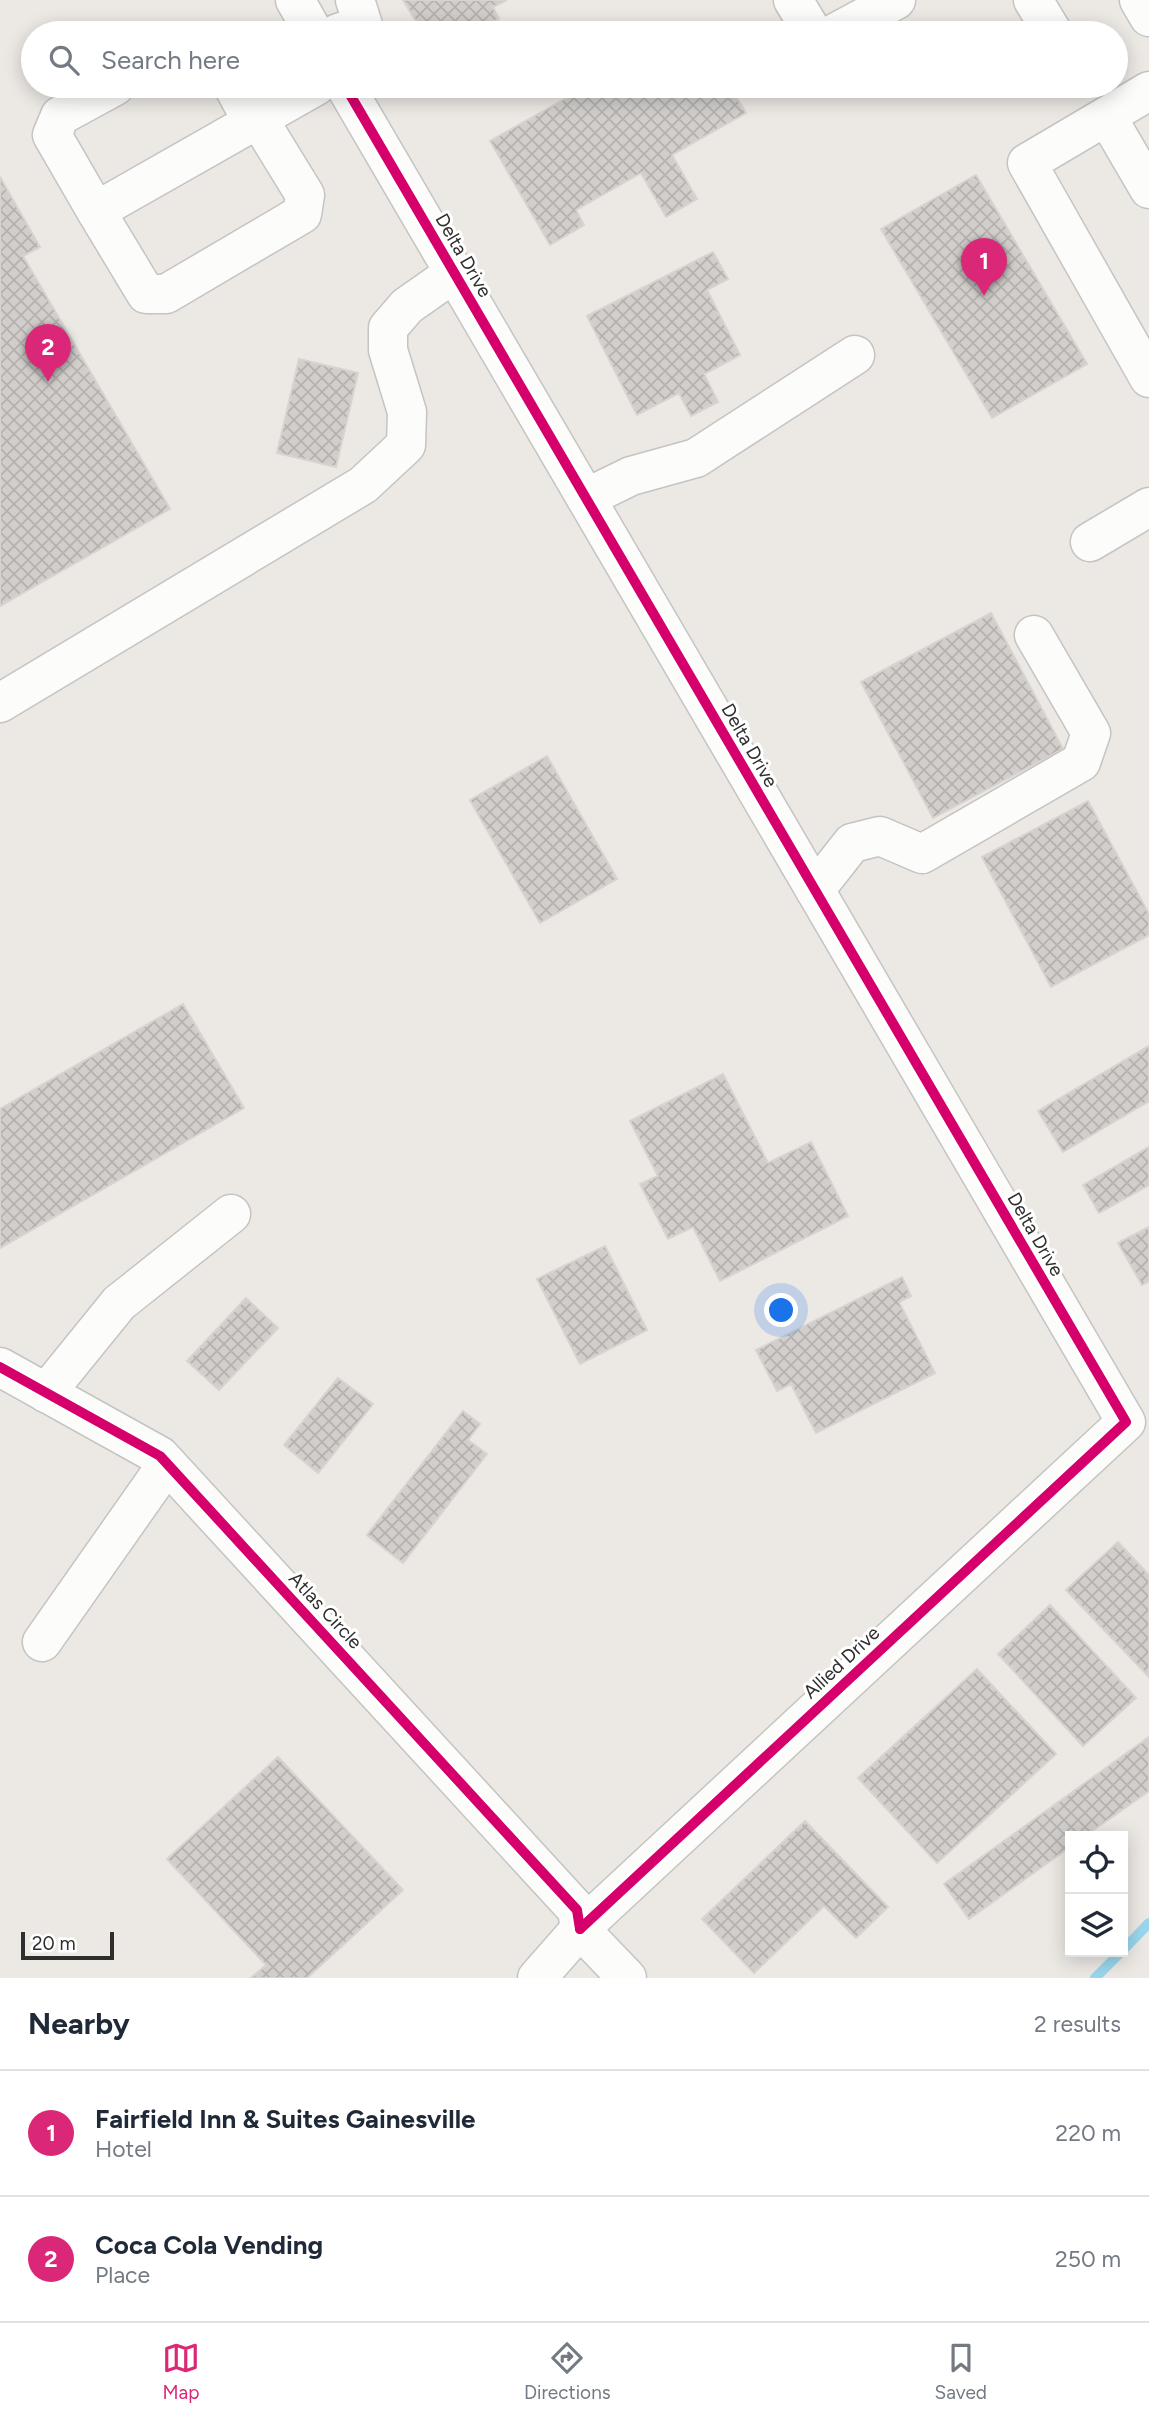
<!DOCTYPE html>
<html lang="en">
<head>
<meta charset="utf-8">
<style>
	body { margin:0; font-family:Figtree,sans-serif; background:#f6f6f7; color:#1f2937 }
	.controls { position:absolute; right:21px; bottom:21px; display:grid; overflow:hidden; border-radius:0px; box-shadow:0 4px 18px #0003 }
	.controls button { width:63px; height:63px; display:grid; place-items:center; padding:0; border:0; border-bottom:2px solid #e0e1e3; background:#fff; color:#1f2937; font:35px sans-serif }
	.scale { position:absolute; left:21px; bottom:18px; width:93px; box-sizing:border-box; padding-left:7px; border:4px solid #2e2e2e; border-top:0; font-size:19px; line-height:24px; white-space:nowrap; color:#2e2e2e; -webkit-text-stroke:5px #fff; paint-order:stroke }
	.you { position:absolute; left:782px; top:1311px; width:24px; height:24px; margin:-18px; border:5px solid #fff; border-radius:50%; background:#1a73e8; box-shadow:0 0 0 10px #1a73e833 }
	.badge { display:grid; place-items:center; width:46px; height:46px; border-radius:50%; background:#db2777; color:#fff; font-size:23px; font-weight:700 }
	.pin { position:absolute; translate:-50% -58px; filter:drop-shadow(0 2px 4px #0008) }
	.pin::after { content:''; position:absolute; top:37px; width:24px; height:21px; background:inherit; clip-path:polygon(0 0,100% 0,50% 100%) }
	.list { margin:0; padding:0; list-style:none }
	h2 { display:flex; justify-content:space-between; align-items:center; height:91px; margin:0; padding:0 28px; font-size:30px }
	h2 small { font-size:23px; font-weight:400; color:#747a83 }
	.list li { display:grid; grid-template-columns:46px 1fr auto; gap:21px; align-items:center; box-sizing:border-box; height:126px; padding:0 28px; border-top:2px solid #e0e1e3 }
	.list b { display:block; font-size:26px; white-space:nowrap }
	.list p { margin:0; font-size:23px; white-space:nowrap; color:#747a83 }
	.list em { font-size:23px; font-style:normal; color:#747a83 }
	.icon { flex:none; width:38px; height:38px; fill:none; stroke:currentColor; stroke-width:2; stroke-linecap:round; stroke-linejoin:round }
	.map { position:relative; flex:none; width:1149px; height:1978px; overflow:hidden }
	.search { position:absolute; background:#fff; box-shadow:0 4px 18px #0003; left:21px; right:21px; top:21px; height:77px; display:flex; align-items:center; gap:18px; box-sizing:border-box; padding:0 24px; border-radius:38px; color:#747a83; font-size:26px }
	.sheet { height:343px; background:#fff }
	nav { display:flex; justify-content:space-around; align-items:center; box-sizing:border-box; height:98px; border-top:2px solid #e0e1e3; background:#fff; font-size:19px; color:#747a83 }
	nav a { display:grid; justify-items:center; gap:4px }
	nav .on { color:#db2777 }
	.map>svg:first-child { display:block }
</style>
</head>
<body>
<div class="map">
<svg width="1149" height="1978" viewBox="0 0 1149 1978">
	<defs>
		<pattern id="building-cross-hatch" width="8" height="8" patternUnits="userSpaceOnUse" patternTransform="scale(1.75)"><rect width="8" height="8" fill="#d1cecb"/><path d="M0 0l8 8M0 8l8-8" fill="none" stroke="#b4b1af"/></pattern>
	</defs>
	<rect width="100%" height="100%" fill="#ece8e4"/>
	<g fill="none" stroke-linecap="round" stroke-linejoin="round">
		<g stroke="#99d6ec" stroke-width="10">
			<path d="M 1123,1950 L 1149,1923"/>
			<path d="M 1095,1978 L 1121,1952"/>
		</g>
	</g>
	<g fill="url(#building-cross-hatch)" stroke="#d7d4d0" stroke-width="2">
		<path d="M 403,0 L 507,0 L 493,7 L 499,19 L 471,33 L 465,33 L 461,24 L 444,33 L 423,33 Z"/>
		<path d="M 695,25 L 700,33 L 680,33 Z"/>
		<path d="M 588,86 L 730,86 L 746,113 L 672,155 L 697,199 L 666,217 L 641,173 L 576,210 L 584,225 L 550,245 L 490,141 Z"/>
		<path d="M 976,175 L 1087,364 L 992,418 L 881,229 Z"/>
		<path d="M 0,177 L 40,247 L 23,256 L 170,509 L 0,606 Z"/>
		<path d="M 713,252 L 728,279 L 707,290 L 740,355 L 704,374 L 718,402 L 691,416 L 679,393 L 637,415 L 587,316 Z"/>
		<path d="M 299,359 L 358,373 L 336,467 L 277,453 Z"/>
		<path d="M 991,613 L 1063,749 L 933,818 L 861,682 Z"/>
		<path d="M 547,756 L 617,879 L 540,923 L 470,800 Z"/>
		<path d="M 1088,801 L 1149,914 L 1149,935 L 1051,987 L 982,857 Z"/>
		<path d="M 183,1004 L 244,1108 L 0,1248 L 0,1109 Z"/>
		<path d="M 1149,1046 L 1149,1101 L 1063,1152 L 1038,1111 Z"/>
		<path d="M 723,1074 L 768,1163 L 811,1142 L 848,1216 L 720,1281 L 693,1227 L 668,1239 L 640,1184 L 658,1176 L 630,1121 Z"/>
		<path d="M 1149,1147 L 1149,1185 L 1099,1213 L 1083,1185 Z"/>
		<path d="M 1149,1227 L 1149,1281 L 1142,1285 L 1118,1243 Z"/>
		<path d="M 605,1246 L 647,1330 L 580,1364 L 537,1279 Z"/>
		<path d="M 902,1277 L 911,1296 L 899,1302 L 935,1373 L 816,1433 L 791,1384 L 777,1391 L 756,1350 Z"/>
		<path d="M 246,1298 L 278,1328 L 219,1390 L 187,1361 Z"/>
		<path d="M 338,1378 L 373,1404 L 318,1473 L 284,1445 Z"/>
		<path d="M 463,1411 L 480,1424 L 468,1440 L 487,1454 L 403,1563 L 367,1535 Z"/>
		<path d="M 1118,1542 L 1149,1575 L 1149,1677 L 1066,1590 Z"/>
		<path d="M 1050,1605 L 1136,1698 L 1083,1746 L 998,1654 Z"/>
		<path d="M 977,1669 L 1056,1754 L 937,1863 L 858,1778 Z"/>
		<path d="M 1149,1737 L 1149,1791 L 1085,1836 L 1070,1836 L 1070,1847 L 969,1919 L 944,1884 Z"/>
		<path d="M 278,1757 L 403,1890 L 307,1978 L 251,1978 L 266,1965 L 167,1859 Z"/>
		<path d="M 805,1821 L 888,1907 L 856,1938 L 824,1906 L 754,1973 L 702,1919 Z"/>
	</g>
	<g fill="none" stroke-linecap="round" stroke-linejoin="round">
		<g stroke="#c5c4c5" stroke-width="41">
			<g id="minor">
				<path d="M 295,0 L 314,33"/>
				<path d="M 793,0 L 813,33"/>
				<path d="M 1033,0 L 1053,33"/>
				<path d="M 1139,0 L 1149,17"/>
				<path d="M 338,33 L 363,25 L 355,0"/>
				<path d="M 835,33 L 896,0"/>
				<path d="M 115,86 L 60,116 L 52,135 L 96,211 L 316,86"/>
				<path d="M 233,86 L 253,123"/>
				<path d="M 345,86 L 1126,1422 L 580,1929 L 537,1978"/>
				<path d="M 1149,91 L 1027,163 L 1149,378"/>
				<path d="M 1107,117 L 1149,189"/>
				<path d="M 96,211 L 146,294 L 166,294 L 302,214 L 305,195 L 259,120"/>
				<path d="M 586,498 L 631,476 L 696,458 L 855,355"/>
				<path d="M 1090,542 L 1149,507"/>
				<path d="M 0,703 L 363,485 L 406,445 L 407,412 L 388,350 L 388,328 L 407,306 L 454,273"/>
				<path d="M 815,890 L 852,843 L 880,836 L 922,854 L 1081,762 L 1091,733 L 1034,635"/>
				<path d="M 0,1367 L 160,1456 L 577,1910 L 580,1929"/>
				<path d="M 46,1393 L 119,1303 L 231,1214"/>
				<path d="M 42,1642 L 167,1464"/>
				<path d="M 580,1929 L 627,1978"/>
			</g>
		</g>
		<use href="#minor" stroke="#fcfcfb" stroke-width="38"/>
		<g stroke="#fff" stroke-width="15">
			<g id="cycleway">
				<path d="M 345,86 L 1126,1422 L 580,1929"/>
				<path d="M 0,1367 L 160,1456 L 577,1910 L 580,1929"/>
			</g>
		</g>
		<use href="#cycleway" stroke="#d6006c" stroke-width="10"/>
	</g>
	<g text-anchor="middle" stroke-width="6" stroke-linejoin="round" paint-order="stroke">
		<g font-size="19" fill="#2e2e2e" stroke="#fff">
			<text transform="translate(464 255) rotate(60)" y="7">Delta Drive</text>
			<text transform="translate(750 745) rotate(60)" y="7">Delta Drive</text>
			<text transform="translate(1036 1234) rotate(60)" y="7">Delta Drive</text>
			<text transform="translate(326 1610) rotate(47)" y="7">Atlas Circle</text>
			<text transform="translate(841 1662) rotate(-43)" y="7">Allied Drive</text>
		</g>
	</g>
</svg>
<div class="controls">
<button><svg class="icon" aria-label="locate" viewBox="0 0 24 24"><circle cx="12" cy="12" r="6"/><path d="M12 2v4M12 18v4M2 12h4M18 12h4"/></svg></button>
<button><svg class="icon" aria-label="layers" viewBox="0 0 24 24"><path d="M12 4l9 5-9 5-9-5zM3 14l9 5 9-5"/></svg></button>
</div>
<div class="scale">20 m</div>
<div class="you"></div>
<div class="pin badge" style="left:984px;top:296px">1</div>
<div class="pin badge" style="left:48px;top:382px">2</div>
<div class="search"><svg class="icon" aria-label="search" viewBox="0 0 24 24"><circle cx="10" cy="10" r="6"/><path d="M15 15l6 6"/></svg>Search here</div>
</div>
<section class="sheet">
<h2>Nearby<small>2 results</small></h2>
<ul class="list">
<li><span class="badge">1</span><div><b>Fairfield Inn &amp; Suites Gainesville</b><p>Hotel</p></div><em>220 m</em></li>
<li><span class="badge">2</span><div><b>Coca Cola Vending</b><p>Place</p></div><em>250 m</em></li>
</ul>
</section>
<nav>
<a class="on"><svg class="icon" aria-label="map" viewBox="0 0 24 24"><path d="M3 6l6-2 6 2 6-2v14l-6 2-6-2-6 2zM9 4v14M15 6v14"/></svg>Map</a>
<a><svg class="icon" aria-label="directions" viewBox="0 0 24 24"><path d="M12 3l9 9-9 9-9-9zM9 14v-3h6M13 9l2 2-2 2"/></svg>Directions</a>
<a><svg class="icon" aria-label="saved" viewBox="0 0 24 24"><path d="M7 4h10v16l-5-4-5 4z"/></svg>Saved</a>
</nav>
</body>
</html>
